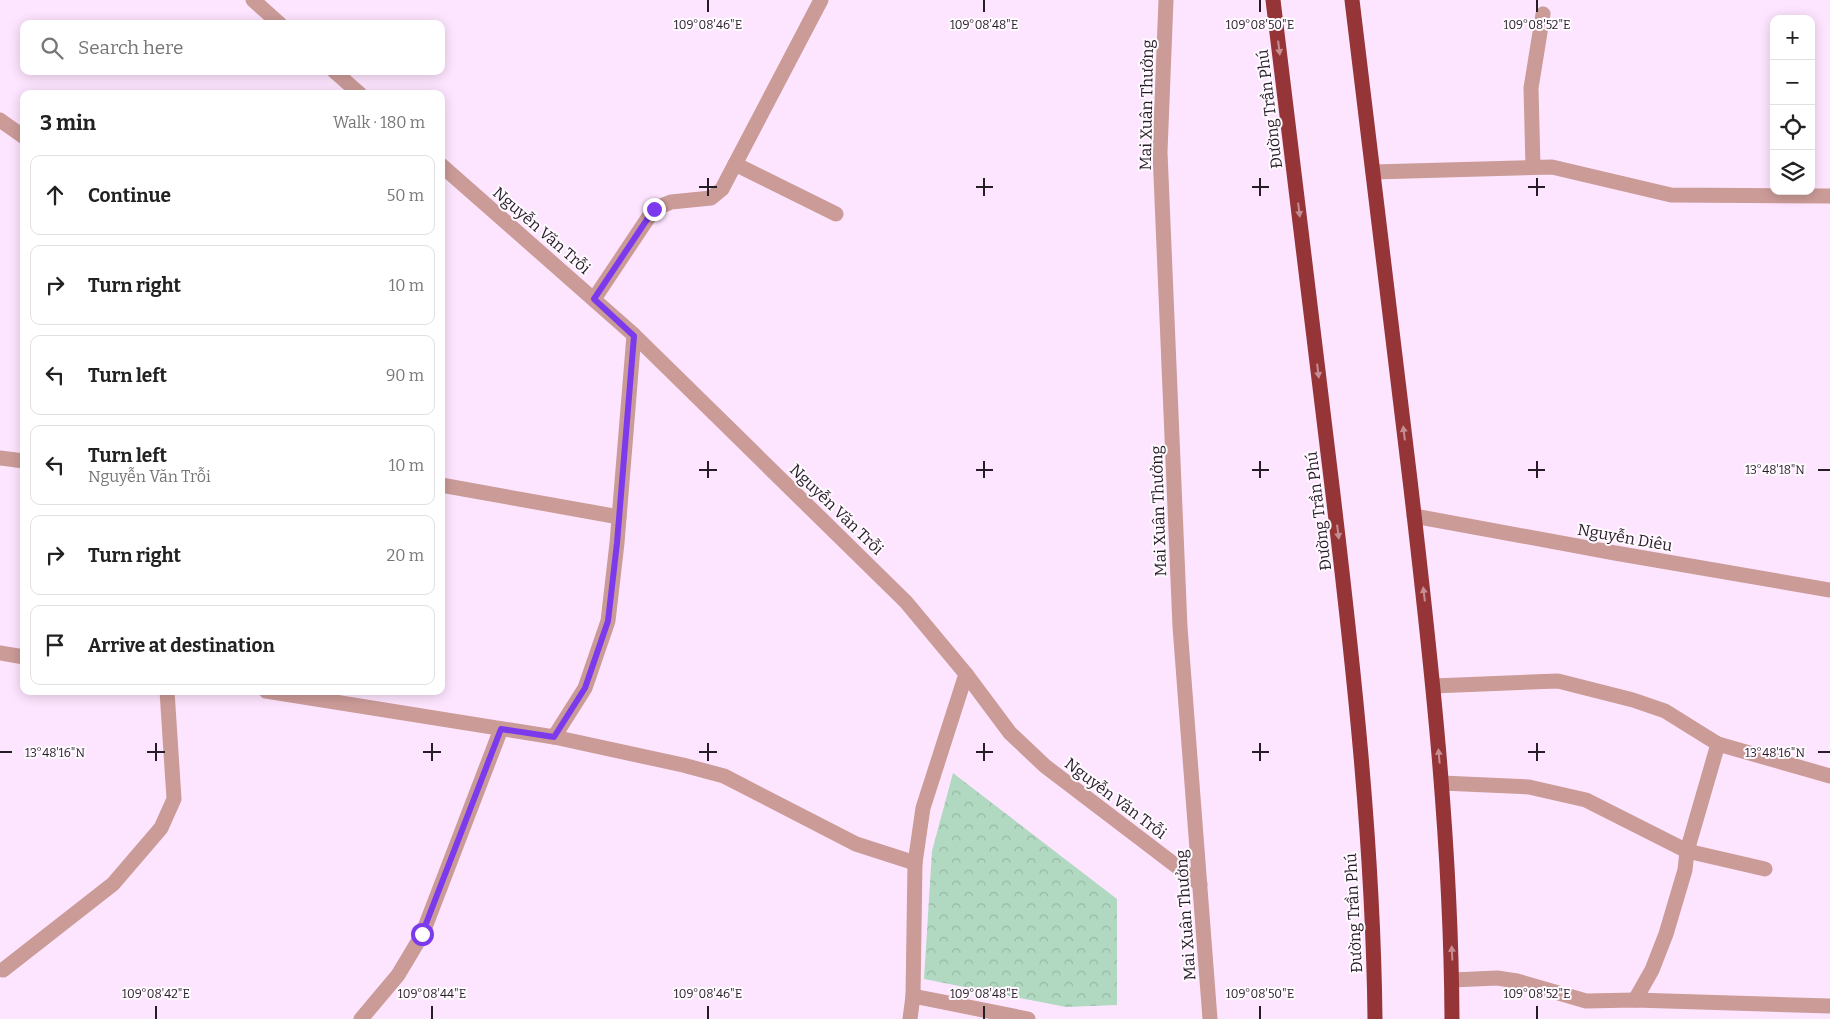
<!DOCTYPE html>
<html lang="en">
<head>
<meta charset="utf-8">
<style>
	body { margin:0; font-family:Bitter,serif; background:#f2f2f2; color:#222 }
	.controls { position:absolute; right:15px; top:15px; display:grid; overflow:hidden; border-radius:10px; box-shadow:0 2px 12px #0003 }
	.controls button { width:45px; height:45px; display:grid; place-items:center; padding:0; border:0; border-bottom:1px solid #e0e0e0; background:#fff; color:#222; font:25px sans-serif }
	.stop { position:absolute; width:15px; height:15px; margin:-11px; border:4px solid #7c3aed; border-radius:50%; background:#fff }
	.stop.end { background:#7c3aed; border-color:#fff; box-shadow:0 1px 5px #0008 }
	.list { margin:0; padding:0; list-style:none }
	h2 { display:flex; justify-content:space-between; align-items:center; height:65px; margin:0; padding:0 20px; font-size:21px }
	h2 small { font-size:16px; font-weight:400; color:#767676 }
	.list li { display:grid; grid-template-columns:32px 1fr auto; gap:15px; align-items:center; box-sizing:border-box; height:80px; margin:0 10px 10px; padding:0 10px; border:1px solid #e0e0e0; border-radius:10px }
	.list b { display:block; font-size:19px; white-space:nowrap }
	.list p { margin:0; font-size:16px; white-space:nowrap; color:#767676 }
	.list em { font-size:16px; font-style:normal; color:#767676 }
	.icon { flex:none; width:28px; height:28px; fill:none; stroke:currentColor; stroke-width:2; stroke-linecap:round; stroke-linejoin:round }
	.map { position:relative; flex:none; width:1830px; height:1019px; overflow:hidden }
	.search { position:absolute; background:#fff; box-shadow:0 2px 12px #0003; left:20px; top:20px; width:425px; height:55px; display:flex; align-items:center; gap:12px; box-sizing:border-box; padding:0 18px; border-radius:10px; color:#767676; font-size:19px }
	.panel { position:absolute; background:#fff; box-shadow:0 2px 12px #0003; left:20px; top:90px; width:425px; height:605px; border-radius:10px }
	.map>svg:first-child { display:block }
</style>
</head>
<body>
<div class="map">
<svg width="1830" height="1019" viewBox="0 0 1830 1019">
	<defs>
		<pattern id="park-crowns" width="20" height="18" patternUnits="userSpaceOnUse" patternTransform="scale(1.25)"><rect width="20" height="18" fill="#b1d8c0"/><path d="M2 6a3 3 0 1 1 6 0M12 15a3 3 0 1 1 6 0" fill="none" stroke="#98b9a5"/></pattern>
	</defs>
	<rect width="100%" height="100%" fill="#fee5ff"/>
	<path fill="url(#park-crowns)" d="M 953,773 L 1117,899 L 1117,1005 L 1066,1007 L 924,979 L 932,851 Z"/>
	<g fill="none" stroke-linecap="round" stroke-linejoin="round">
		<g stroke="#cb9b98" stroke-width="15">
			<path d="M 253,0 L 280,24"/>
			<path d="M 1166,0 L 1160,152 L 1180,627 L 1210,1019"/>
			<path d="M 334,71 L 360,94"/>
			<path d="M 0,120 L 24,137"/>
			<path d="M 735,164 L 836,214"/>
			<path d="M 441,165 L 634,335 L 906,602 L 966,674 L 1010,733 L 1045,766 L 1200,884"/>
			<path d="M 1533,167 L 1531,88 L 1543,14"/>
			<path d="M 1373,172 L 1552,167 L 1671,195 L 1830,196"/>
			<path d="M 594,299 L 654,209 L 671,202 L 711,198 L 722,189 L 821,0"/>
			<path d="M 0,458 L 24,461"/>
			<path d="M 441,485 L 619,517"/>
			<path d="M 1414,516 L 1615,553 L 1830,590"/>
			<path d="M 0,653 L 24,657"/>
			<path d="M 1433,686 L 1558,681 L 1633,700 L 1665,711 L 1718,744 L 1830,776"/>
			<path d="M 266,691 L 554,737 L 683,765 L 724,776 L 856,844 L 915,863"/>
			<path d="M 554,737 L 585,688 L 608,621 L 617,543 L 634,335"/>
			<path d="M 1442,783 L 1529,787 L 1586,800 L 1687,851 L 1765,869"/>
			<path d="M 3,970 L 113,884 L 161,828 L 174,799 L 167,691"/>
			<path d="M 1452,980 L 1497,978 L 1517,981 L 1586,1001 L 1635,1000 L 1830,1006"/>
			<path d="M 913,996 L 1028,1019"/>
			<path d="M 1635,1000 L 1652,970 L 1666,934 L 1685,870 L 1687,851 L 1718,744"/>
			<path d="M 361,1019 L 398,975 L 422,935 L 501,729"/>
			<path d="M 910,1019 L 913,996 L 915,863 L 923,808 L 966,674"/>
		</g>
		<g stroke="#963538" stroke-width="15">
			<path d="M 1273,0 C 1293,162 1313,324 1332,486 C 1353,662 1373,841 1375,1019"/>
			<path d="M 1352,0 C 1371,160 1391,320 1410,480 C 1431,659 1451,839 1452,1019"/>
		</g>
	</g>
	<defs><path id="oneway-solid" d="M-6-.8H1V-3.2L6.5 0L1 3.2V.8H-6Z" transform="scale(1.25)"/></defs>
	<g fill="#c58e92">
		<use href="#oneway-solid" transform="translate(1279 48) rotate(83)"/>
		<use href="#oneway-solid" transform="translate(1299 210) rotate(83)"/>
		<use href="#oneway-solid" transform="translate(1318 371) rotate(83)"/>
		<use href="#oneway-solid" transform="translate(1404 433) rotate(-97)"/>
		<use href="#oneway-solid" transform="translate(1338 532) rotate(83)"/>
		<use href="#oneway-solid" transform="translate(1424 594) rotate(-97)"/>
		<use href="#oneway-solid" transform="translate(1439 756) rotate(-95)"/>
		<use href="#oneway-solid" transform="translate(1452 953) rotate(-93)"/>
	</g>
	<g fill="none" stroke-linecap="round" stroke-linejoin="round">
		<path stroke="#7c3aed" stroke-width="6" d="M 422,934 L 501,729 L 554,737 L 585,688 L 608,621 L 617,543 L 634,336 L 594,299 L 654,209"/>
	</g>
	<path fill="none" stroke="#251c25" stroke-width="2" d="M 708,0 L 708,12M 984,0 L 984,12M 1260,0 L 1260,12M 1537,0 L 1537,12M 708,178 L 708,196M 984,178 L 984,196M 1260,178 L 1260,196M 1537,178 L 1537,196M 699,187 L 717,187M 976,187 L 993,187M 1252,187 L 1269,187M 1528,187 L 1545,187M 708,461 L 708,478M 984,461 L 984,478M 1260,461 L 1260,478M 1537,461 L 1537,478M 699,470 L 717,470M 976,470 L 993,470M 1252,470 L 1269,470M 1528,470 L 1545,470M 1818,470 L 1830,470M 156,743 L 156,761M 432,743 L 432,761M 708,743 L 708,761M 984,743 L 984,761M 1260,743 L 1260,761M 1537,743 L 1537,761M 0,752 L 12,752M 147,752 L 165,752M 423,752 L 441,752M 699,752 L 717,752M 976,752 L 993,752M 1252,752 L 1269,752M 1528,752 L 1545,752M 1818,752 L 1830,752M 156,1006 L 156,1019M 432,1006 L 432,1019M 708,1006 L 708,1019M 984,1006 L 984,1019M 1260,1006 L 1260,1019M 1537,1006 L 1537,1019"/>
	<g text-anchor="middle" stroke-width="4" stroke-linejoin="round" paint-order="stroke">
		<g font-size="16" fill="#251c25" stroke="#fffaff">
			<text transform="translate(1146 105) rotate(-89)" y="6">Mai Xuân Thưởng</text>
			<text transform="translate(1269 109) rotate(-97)" y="6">Đường Trần Phú</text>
			<text transform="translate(542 230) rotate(41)" y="6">Nguyễn Văn Trỗi</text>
			<text transform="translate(837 509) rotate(44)" y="6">Nguyễn Văn Trỗi</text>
			<text transform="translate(1158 511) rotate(-92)" y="6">Mai Xuân Thưởng</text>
			<text transform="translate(1318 511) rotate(-97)" y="6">Đường Trần Phú</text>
			<text transform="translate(1625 537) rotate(10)" y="6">Nguyễn Diêu</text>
			<text transform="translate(1116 798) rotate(37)" y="6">Nguyễn Văn Trỗi</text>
			<text transform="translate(1353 913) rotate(-93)" y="6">Đường Trần Phú</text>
			<text transform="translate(1185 915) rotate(-94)" y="6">Mai Xuân Thưởng</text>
		</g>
	</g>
	<g font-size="12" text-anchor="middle" fill="#251c25" stroke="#fffaff" stroke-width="4" stroke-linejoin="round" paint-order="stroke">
		<text x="708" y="29">109°08'46"E</text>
		<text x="984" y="29">109°08'48"E</text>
		<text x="1260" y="29">109°08'50"E</text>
		<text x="1537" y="29">109°08'52"E</text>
		<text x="1775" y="474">13°48'18"N</text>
		<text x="55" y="757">13°48'16"N</text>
		<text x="1775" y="757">13°48'16"N</text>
		<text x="156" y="998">109°08'42"E</text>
		<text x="432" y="998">109°08'44"E</text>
		<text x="708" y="998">109°08'46"E</text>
		<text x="984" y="998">109°08'48"E</text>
		<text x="1260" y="998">109°08'50"E</text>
		<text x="1537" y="998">109°08'52"E</text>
	</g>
</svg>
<div class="controls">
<button>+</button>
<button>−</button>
<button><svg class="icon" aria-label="locate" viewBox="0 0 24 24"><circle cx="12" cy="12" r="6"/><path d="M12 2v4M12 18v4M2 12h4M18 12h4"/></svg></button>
<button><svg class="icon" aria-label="layers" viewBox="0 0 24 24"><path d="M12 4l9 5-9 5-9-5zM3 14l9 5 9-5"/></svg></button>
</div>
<div class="stop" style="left:422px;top:934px"></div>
<div class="stop end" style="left:654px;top:209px"></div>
<div class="search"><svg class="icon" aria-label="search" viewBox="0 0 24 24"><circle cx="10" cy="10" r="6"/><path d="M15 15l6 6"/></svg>Search here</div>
<section class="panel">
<h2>3 min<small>Walk · 180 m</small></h2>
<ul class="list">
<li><svg class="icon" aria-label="ahead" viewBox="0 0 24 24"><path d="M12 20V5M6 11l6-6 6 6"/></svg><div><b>Continue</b></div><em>50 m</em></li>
<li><svg class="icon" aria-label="right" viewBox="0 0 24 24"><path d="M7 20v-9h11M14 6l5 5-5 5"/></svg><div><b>Turn right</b></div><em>10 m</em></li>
<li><svg class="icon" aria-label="left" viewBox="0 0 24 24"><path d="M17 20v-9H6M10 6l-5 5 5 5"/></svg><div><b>Turn left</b></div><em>90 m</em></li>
<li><svg class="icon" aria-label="left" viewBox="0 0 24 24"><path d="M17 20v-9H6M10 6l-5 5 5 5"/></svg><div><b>Turn left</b><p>Nguyễn Văn Trỗi</p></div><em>10 m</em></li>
<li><svg class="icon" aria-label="right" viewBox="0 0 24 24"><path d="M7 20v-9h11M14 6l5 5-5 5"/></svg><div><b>Turn right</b></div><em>20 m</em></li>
<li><svg class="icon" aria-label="arrive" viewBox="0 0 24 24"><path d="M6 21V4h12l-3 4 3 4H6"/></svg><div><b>Arrive at destination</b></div></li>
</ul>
</section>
</div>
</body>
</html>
